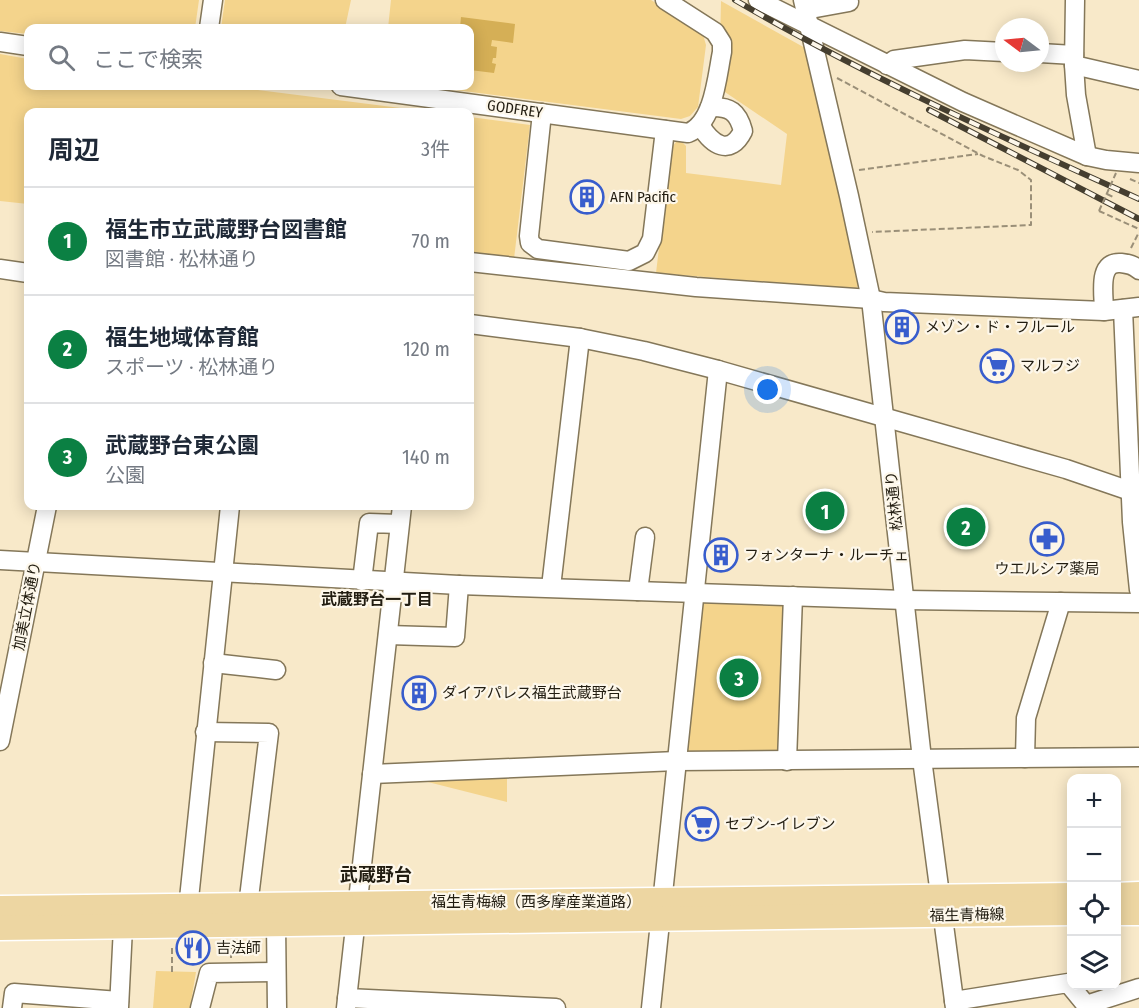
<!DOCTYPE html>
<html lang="ja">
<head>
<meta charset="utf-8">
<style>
	body { margin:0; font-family:"Fira Sans Condensed","Noto Sans JP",sans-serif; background:#f6f6f7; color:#1f2937 }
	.controls { position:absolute; right:18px; bottom:18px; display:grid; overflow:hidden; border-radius:12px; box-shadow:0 3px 15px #0003 }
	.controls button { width:54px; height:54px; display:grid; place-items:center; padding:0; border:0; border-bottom:2px solid #e0e1e3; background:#fff; color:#1f2937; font:30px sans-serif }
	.compass { position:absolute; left:995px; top:18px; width:54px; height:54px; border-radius:50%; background:#fff; box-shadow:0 3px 15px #0003; rotate:286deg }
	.you { position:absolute; left:768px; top:390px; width:21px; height:21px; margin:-15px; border:4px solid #fff; border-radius:50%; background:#1a73e8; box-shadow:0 0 0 9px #1a73e833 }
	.badge { display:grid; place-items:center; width:39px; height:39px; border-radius:50%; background:#0b8043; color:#fff; font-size:20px; font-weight:700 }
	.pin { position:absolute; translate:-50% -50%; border:3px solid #fff; box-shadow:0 2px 6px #0006 }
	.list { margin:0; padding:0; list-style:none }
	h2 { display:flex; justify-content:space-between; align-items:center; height:78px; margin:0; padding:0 24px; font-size:26px }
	h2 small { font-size:20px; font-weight:400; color:#747a83 }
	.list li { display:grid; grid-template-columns:39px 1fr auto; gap:18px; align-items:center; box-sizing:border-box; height:108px; padding:0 24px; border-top:2px solid #e0e1e3 }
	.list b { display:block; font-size:22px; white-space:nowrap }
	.list p { margin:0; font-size:20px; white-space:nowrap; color:#747a83 }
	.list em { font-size:20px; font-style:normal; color:#747a83 }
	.icon { flex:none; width:33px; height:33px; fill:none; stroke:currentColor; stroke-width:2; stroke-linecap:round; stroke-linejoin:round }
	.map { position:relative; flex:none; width:1139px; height:1008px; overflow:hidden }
	.search { position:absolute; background:#fff; box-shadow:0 3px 15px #0003; left:24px; top:24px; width:450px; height:66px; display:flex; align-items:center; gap:15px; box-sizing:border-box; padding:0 21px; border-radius:12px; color:#747a83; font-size:22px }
	.panel { position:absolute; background:#fff; box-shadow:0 3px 15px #0003; left:24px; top:108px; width:450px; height:402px; border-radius:12px }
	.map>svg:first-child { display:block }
</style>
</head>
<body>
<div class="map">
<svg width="1139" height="1008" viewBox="0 0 1139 1008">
	<rect width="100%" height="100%" fill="#f8e9c9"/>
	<g fill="#f4d48c">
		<path d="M 0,0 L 199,0 L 195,28 L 28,28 L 28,34 L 0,31 Z"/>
		<path d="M 225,0 L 351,0 L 345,28 L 221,28 Z"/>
		<path d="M 391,0 L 651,0 L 702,31 L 706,45 L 698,107 L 690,116 L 681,119 L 425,86 L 470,86 L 470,28 L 388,28 Z"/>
		<path d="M 721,1 L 807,49 L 861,283 L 855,289 L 656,273 L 671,148 L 676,142 L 682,142 L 686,146 L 686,173 L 781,185 L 787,134 L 719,88 Z"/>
		<path d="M 0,54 L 28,59 L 28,86 L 226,86 L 432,112 L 28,112 L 28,204 L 0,201 Z"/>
		<path d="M 470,117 L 530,125 L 514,259 L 470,254 Z"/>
		<path d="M 704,601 L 784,601 L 783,751 L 691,755 L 686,750 L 701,604 Z"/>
		<path d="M 507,778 L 507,802 L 420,780 Z"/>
		<path d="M 156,971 L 196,972 L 190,1008 L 153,1008 Z"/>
	</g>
	<path fill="#d5af56" d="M 461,17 L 515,24 L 513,43 L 492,40 L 491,46 L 497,47 L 496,58 L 493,58 L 492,63 L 496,64 L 494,73 L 470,70 L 470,28 L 460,28 Z"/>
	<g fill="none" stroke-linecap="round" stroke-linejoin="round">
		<g stroke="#847759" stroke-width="21">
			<g id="minor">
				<path d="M 758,0 L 963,102 L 1087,156 L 1076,95 L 1074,65 L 1075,0"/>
				<path d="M 803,0 L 849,196 L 871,299 L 922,759 L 955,1008"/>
				<path d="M 805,10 L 849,2"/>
				<path d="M 209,28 L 213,0"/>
				<path d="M 0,42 L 28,46"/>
				<path d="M 1040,53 L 1074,55"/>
				<path d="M 887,65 L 894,60 L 965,50 L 1004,52"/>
				<path d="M 1074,65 L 1139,80"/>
				<path d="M 341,86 L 688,133 C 714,123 717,76 722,52 L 722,43 L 715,32 L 665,0"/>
				<path d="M 542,113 L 529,236 L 530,243 L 538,249 L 629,261 L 645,253 L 652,239 L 665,130"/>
				<path d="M 700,125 C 712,145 730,157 743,131 C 738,112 730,106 710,107"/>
				<path d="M 1087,156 L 1106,160 L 1139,163"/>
				<path d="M 470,262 L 696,287 L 871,299 L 884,302 L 1104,311 L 1139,307"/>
				<path d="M 0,269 L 28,273"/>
				<path d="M 1123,309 L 1132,522 L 1139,590"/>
				<path d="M 1104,311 C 1104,294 1097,261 1121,263 C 1129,264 1134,265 1139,270"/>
				<path d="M 470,324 L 580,338 L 644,351 L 718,370 L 1066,469 L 1139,494"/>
				<path d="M 0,560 L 459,585 L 905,600 L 1139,603"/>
				<path d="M 362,581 L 369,523 L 399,524"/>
				<path d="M 551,587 L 580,338"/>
				<path d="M 638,591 L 645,537"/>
				<path d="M 388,635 L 455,637 L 459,585"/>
				<path d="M 213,663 L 276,670"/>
				<path d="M 205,732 L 269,733 L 248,906"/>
				<path d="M 0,741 L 47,506"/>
				<path d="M 1025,758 L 1026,718 L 1061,602"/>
				<path d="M 787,761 L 793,596"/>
				<path d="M 372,774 L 677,761 L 1139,757"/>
				<path d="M 187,918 L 230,506"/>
				<path d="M 276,923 L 277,1008"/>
				<path d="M 347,998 L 556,1008"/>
				<path d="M 954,1001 L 1068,983 L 1086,1005 L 1139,988"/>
				<path d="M 12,1008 L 14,993 L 119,1001"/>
				<path d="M 119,1008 L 123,927"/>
				<path d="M 200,1008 L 209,973 L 276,972"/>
				<path d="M 346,1008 L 402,506"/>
				<path d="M 651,1008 L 718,370"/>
			</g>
		</g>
		<g stroke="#fff" stroke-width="27">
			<g id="major">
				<path d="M 1116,895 L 1139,894"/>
				<path d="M 0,908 L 1072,895"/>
				<path d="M 1116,913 L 1139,913"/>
				<path d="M 0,928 L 1072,913"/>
			</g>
		</g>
		<g stroke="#9a8f78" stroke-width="2" stroke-dasharray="6 3" stroke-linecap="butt">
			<path d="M 837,78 L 983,156 L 1018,170 L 1031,180 L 1031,225 L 872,232"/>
			<path d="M 859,170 L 978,154"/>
			<path d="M 1130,179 L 1139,183"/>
			<path d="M 1107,194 L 1115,198"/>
			<path d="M 1099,211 L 1139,229"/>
			<path d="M 1131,248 L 1139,232"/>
			<path d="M 231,958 L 231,943"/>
			<path d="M 172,972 L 172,945"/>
		</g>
		<use href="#minor" stroke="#fff" stroke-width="18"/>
		<use href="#major" stroke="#edd6a2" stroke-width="24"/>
		<g stroke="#453e2f" stroke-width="6">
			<g id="rail">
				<path d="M 735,0 C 865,76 1002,137 1139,199"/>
				<path d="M 929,110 L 1139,219"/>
			</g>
		</g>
		<use href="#rail" stroke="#fdf7ea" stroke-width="4" stroke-dasharray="11" stroke-linecap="butt"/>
		<path stroke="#9a8f78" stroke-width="2" stroke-dasharray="6 3" stroke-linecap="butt" d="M 1099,211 L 1116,173"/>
	</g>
	<defs>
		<g id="building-ring" transform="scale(1.725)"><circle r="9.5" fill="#fdf7ea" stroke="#385dcd" stroke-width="1.5"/><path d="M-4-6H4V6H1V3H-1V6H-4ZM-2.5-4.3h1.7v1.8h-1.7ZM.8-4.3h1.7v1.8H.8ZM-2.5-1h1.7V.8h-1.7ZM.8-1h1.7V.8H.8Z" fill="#385dcd"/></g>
		<g id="supermarket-ring" transform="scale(1.725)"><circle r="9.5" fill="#fdf7ea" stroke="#385dcd" stroke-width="1.5"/><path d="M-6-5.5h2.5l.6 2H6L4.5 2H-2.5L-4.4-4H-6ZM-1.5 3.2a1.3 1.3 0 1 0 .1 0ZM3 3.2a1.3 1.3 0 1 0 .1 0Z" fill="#385dcd"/></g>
		<g id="pharmacy-ring" transform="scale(1.725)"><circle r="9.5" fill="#fdf7ea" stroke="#385dcd" stroke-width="1.5"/><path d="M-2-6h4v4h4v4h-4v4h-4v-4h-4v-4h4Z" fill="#385dcd"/></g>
		<g id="restaurant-ring" transform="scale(1.725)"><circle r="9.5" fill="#fdf7ea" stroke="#385dcd" stroke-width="1.5"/><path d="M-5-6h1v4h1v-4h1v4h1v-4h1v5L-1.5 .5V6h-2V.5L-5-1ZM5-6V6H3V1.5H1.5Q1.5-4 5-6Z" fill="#385dcd"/></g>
	</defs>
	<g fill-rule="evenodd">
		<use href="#building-ring" x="587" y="197"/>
		<use href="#building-ring" x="902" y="327"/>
		<use href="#supermarket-ring" x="997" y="366"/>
		<use href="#pharmacy-ring" x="1047" y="539"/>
		<use href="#building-ring" x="721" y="555"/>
		<use href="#building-ring" x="419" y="693"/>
		<use href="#supermarket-ring" x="702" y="824"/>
		<use href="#restaurant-ring" x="193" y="948"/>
	</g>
	<g text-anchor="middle" stroke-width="4.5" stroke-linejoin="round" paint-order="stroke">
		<g font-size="15" fill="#221d11" stroke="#fdf7ea">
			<text transform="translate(515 109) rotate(8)" y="5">GODFREY</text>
			<text transform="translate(894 501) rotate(-96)" y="5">松林通り</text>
			<text transform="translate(27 606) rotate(-79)" y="5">加美立体通り</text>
			<text x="536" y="907">福生青梅線（西多摩産業道路）</text>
			<text transform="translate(967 915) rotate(-1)" y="5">福生青梅線</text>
		</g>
		<g font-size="15" fill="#221d11" stroke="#fdf7ea" text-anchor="start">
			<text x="610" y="202">AFN Pacific</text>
			<text x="925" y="332">メゾン・ド・フルール</text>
			<text x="1020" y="371">マルフジ</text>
			<text x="744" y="560">フォンターナ・ルーチェ</text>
			<text x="1047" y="574" text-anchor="middle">ウエルシア薬局</text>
			<text x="442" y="698">ダイアパレス福生武蔵野台</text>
			<text x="725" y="829">セブン-イレブン</text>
			<text x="216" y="953">吉法師</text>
		</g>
		<g font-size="16" font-weight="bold" fill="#221d11" stroke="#fdf7ea">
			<text x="377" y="605">武蔵野台一丁目</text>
		</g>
		<g font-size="18" font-weight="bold" fill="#221d11" stroke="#fdf7ea">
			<text x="376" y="881">武蔵野台</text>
		</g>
	</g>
</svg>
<div class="controls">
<button>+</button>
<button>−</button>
<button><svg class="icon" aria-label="locate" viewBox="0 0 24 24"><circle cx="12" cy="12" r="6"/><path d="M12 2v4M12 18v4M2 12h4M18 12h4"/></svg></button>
<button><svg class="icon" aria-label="layers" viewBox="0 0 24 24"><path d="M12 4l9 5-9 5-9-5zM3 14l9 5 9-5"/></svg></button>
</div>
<svg class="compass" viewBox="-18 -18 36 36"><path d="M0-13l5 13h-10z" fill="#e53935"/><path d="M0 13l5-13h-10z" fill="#747a83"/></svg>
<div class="you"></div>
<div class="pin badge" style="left:825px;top:511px">1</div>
<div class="pin badge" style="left:966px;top:527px">2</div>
<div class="pin badge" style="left:739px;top:678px">3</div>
<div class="search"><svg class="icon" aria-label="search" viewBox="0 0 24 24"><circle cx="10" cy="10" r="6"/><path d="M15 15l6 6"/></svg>ここで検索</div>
<section class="panel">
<h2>周辺<small>3件</small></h2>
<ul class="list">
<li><span class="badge">1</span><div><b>福生市立武蔵野台図書館</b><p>図書館 · 松林通り</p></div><em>70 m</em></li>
<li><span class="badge">2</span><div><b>福生地域体育館</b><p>スポーツ · 松林通り</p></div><em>120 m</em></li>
<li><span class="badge">3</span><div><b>武蔵野台東公園</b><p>公園</p></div><em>140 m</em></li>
</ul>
</section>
</div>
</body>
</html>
